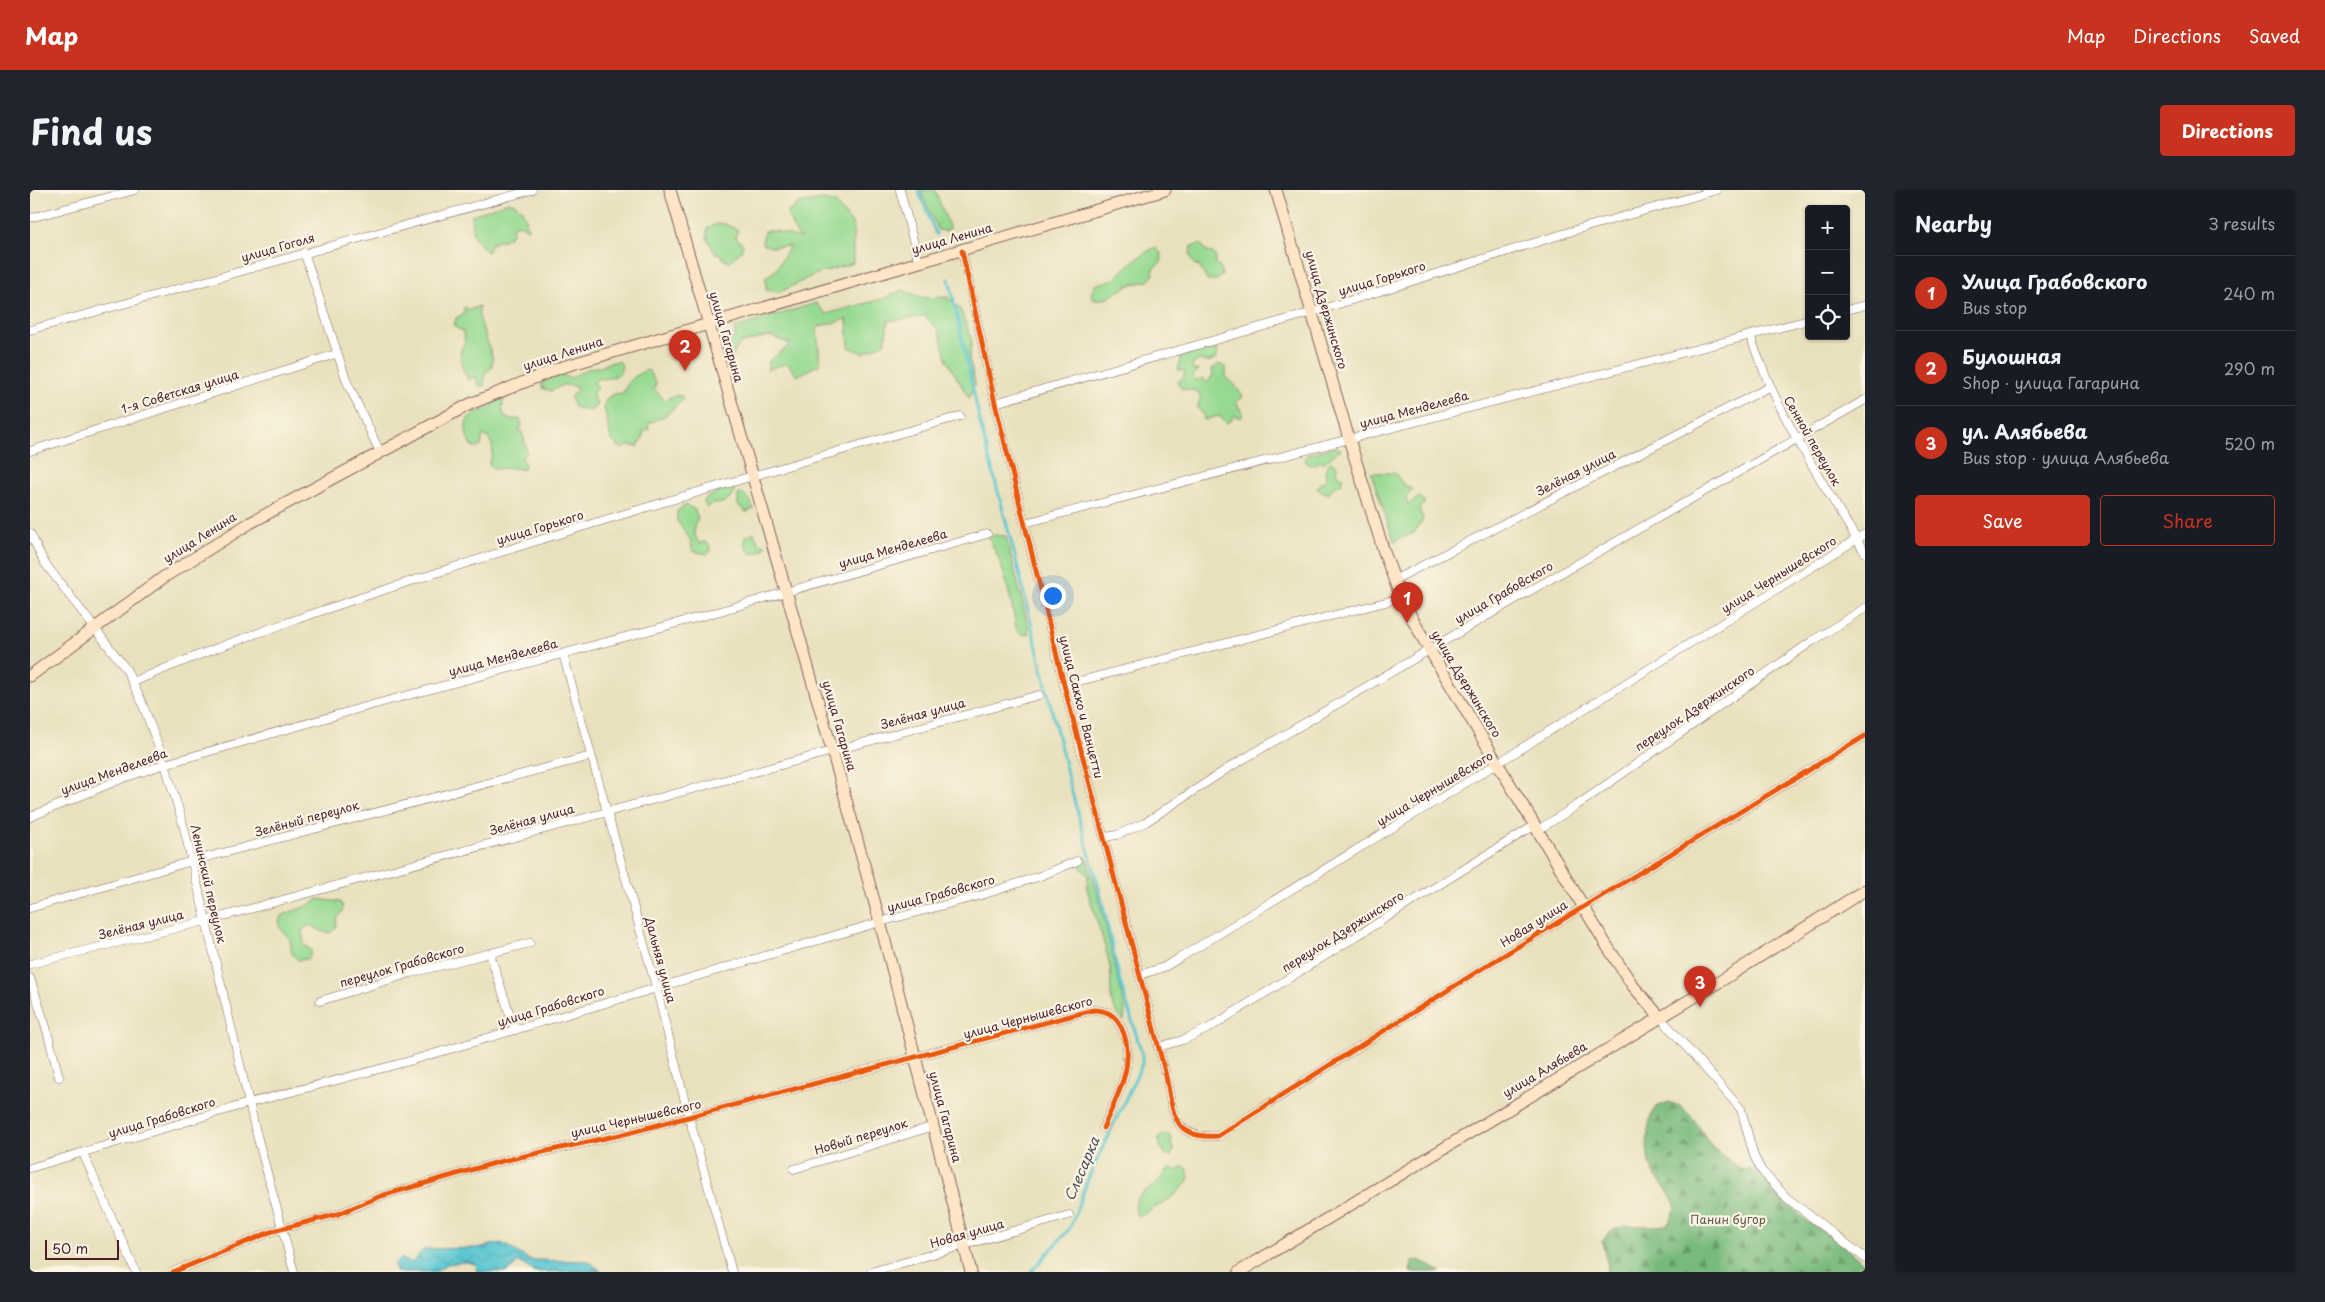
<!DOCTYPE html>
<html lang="en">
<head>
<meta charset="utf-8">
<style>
	body { margin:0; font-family:"Playpen Sans",sans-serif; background:#20242c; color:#f1f3f6 }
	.controls { position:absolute; right:15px; top:15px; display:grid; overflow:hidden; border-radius:5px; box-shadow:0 1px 4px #0004 }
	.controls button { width:45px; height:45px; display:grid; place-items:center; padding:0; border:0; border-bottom:1px solid #363941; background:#171b24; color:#f1f3f6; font:25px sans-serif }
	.scale { position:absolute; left:15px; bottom:12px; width:74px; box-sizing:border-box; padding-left:5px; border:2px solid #4a1f2b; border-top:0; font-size:14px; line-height:18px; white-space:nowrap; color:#4a1f2b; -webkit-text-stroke:4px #fcf5e5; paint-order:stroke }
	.you { position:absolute; left:1022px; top:405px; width:18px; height:18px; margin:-12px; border:4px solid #fff; border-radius:50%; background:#1a73e8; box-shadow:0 0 0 8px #1a73e833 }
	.badge { display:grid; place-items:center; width:32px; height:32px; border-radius:50%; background:#c8321e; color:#fff; font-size:16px; font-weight:700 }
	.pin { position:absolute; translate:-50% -41px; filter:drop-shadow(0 1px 2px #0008) }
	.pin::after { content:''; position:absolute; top:26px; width:18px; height:15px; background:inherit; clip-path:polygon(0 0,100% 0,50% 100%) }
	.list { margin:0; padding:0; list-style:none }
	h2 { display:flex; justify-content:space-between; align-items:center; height:65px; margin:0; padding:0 20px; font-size:21px }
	h2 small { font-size:16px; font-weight:400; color:#9ea1a6 }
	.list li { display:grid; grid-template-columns:32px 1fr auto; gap:15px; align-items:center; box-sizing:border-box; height:75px; padding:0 20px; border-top:1px solid #363941 }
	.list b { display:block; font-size:19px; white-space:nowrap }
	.list p { margin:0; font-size:16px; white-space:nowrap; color:#9ea1a6 }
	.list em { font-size:16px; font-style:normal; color:#9ea1a6 }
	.actions { display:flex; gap:10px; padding:15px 20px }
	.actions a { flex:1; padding:11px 0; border:1px solid #c8321e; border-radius:5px; text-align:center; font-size:18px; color:#c8321e }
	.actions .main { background:#c8321e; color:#fff }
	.icon { flex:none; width:28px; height:28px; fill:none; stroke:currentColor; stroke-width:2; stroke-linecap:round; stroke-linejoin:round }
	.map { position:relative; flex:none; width:1835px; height:1082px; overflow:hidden; border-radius:5px }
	header { display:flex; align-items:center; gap:30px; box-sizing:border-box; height:70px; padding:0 25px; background:#c8321e; color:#fff }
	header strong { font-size:24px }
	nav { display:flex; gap:28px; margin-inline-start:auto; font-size:18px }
	.intro { display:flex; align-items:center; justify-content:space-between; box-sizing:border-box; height:120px; padding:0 30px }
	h1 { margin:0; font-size:35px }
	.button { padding:12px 22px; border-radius:5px; background:#c8321e; color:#fff; font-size:18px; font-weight:700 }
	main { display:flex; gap:30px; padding:0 30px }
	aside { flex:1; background:#171b24; border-radius:5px; box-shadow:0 1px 4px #0004 }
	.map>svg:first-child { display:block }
</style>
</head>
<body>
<header>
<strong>Map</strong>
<nav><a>Map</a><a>Directions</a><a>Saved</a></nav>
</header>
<div class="intro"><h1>Find us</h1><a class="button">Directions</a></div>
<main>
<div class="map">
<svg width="1835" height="1082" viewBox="0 0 1835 1082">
	<defs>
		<pattern id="forest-firs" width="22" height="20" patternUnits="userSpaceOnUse" patternTransform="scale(1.25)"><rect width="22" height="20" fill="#78ba7b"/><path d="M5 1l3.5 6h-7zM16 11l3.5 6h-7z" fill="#649765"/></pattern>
		<pattern id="water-waves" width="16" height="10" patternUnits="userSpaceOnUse" patternTransform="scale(1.25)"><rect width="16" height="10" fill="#5bc7d2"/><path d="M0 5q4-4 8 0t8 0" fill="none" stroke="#51aab4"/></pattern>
	</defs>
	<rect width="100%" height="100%" fill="#fcf5e5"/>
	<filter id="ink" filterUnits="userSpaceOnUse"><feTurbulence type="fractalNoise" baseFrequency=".02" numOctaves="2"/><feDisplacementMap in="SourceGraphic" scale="10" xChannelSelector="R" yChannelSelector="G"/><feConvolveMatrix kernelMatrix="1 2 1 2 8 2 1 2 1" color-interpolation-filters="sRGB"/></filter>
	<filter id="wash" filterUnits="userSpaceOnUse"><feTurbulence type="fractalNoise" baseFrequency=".0096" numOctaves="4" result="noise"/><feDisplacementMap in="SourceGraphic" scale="20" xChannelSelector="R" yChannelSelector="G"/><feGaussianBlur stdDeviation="1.12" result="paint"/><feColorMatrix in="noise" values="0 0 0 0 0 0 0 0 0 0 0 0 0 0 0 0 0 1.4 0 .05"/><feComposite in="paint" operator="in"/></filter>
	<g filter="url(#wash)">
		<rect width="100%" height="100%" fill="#e9e1bd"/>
		<g fill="#96da91" stroke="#707c5e">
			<path d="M 890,0 L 905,0 L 920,39 L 915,41 L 908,40 Z"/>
			<path d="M 792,10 L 805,12 L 823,35 L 823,73 L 784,85 L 750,102 L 736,100 L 736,87 L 746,80 L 760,56 L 741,57 L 732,54 L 734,41 L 745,41 L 770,48 L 764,40 L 757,23 L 768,14 Z"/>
			<path d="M 479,12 C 494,16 495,25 498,39 L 490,34 L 483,35 L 482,44 L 476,49 L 462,53 L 457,62 C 445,50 440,43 442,25 Z"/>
			<path d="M 687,34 L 695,34 L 708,40 L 705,47 L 713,54 L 711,61 L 699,72 L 694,70 L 691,64 L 685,63 L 677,48 L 677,38 Z"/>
			<path d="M 1171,54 L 1177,62 L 1183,63 L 1186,67 L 1185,73 L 1191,78 L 1192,85 L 1187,90 L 1177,90 L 1169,76 L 1164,74 L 1160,64 L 1162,56 Z"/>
			<path d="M 1125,57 L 1131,63 L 1132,71 L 1123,79 L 1124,85 L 1118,91 L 1099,95 L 1078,108 L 1064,110 L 1061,104 L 1065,95 L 1084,89 L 1103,71 Z"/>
			<path d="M 872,100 L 894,108 L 918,107 L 930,119 L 942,150 L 939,168 L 945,193 L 939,208 L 917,171 L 909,141 L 895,126 L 858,131 L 855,153 L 833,163 L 819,157 L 817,129 L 787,137 L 790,174 L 767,186 L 757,173 L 737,180 L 739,171 L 761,154 L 739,146 L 709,154 L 699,174 L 692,153 L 705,148 L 705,138 L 786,113 L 796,124 L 856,108 Z"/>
			<path d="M 449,116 L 449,127 L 463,169 L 461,178 L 455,183 L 454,196 L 448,195 L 446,186 L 438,190 C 432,178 426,165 435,152 L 433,142 L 424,136 L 426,128 L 434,124 L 434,117 L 440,120 Z"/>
			<path d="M 1184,156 L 1188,163 L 1185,169 L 1177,172 L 1169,170 L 1162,175 L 1163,180 L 1169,180 L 1163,186 L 1165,191 L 1174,188 L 1174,192 L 1178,192 L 1183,185 L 1182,179 L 1190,174 L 1196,178 L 1196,188 L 1204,194 L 1213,207 L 1206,212 L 1213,224 L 1210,228 L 1203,225 L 1202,230 L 1197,233 L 1189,226 L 1174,230 L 1173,224 L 1167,218 L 1171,207 L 1167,201 L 1152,199 L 1147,192 L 1153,188 L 1155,181 L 1148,180 L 1151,166 L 1170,160 L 1175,162 Z"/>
			<path d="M 589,171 L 592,176 L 589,185 L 574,189 L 569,188 L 564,193 L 568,198 L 562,204 L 567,215 L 560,221 L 544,217 L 540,207 L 547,200 L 544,196 L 533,195 L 521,201 L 512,198 L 512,192 L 529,184 L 541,188 C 551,182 559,176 571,177 L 578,173 Z"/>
			<path d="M 618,180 L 626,193 L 624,199 L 636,211 L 640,207 L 650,205 L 654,209 L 636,225 L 618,234 L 619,239 L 613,242 L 613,247 L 608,257 L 599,255 L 592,259 L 581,250 L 574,217 L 576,209 L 584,204 L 593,203 C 598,191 605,184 618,180 Z"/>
			<path d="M 474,209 L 472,220 L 476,229 L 490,229 L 492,236 L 489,238 L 494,248 L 497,262 L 492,268 L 495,275 L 493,280 C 482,276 473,279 462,279 L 459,274 C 464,261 465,253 453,244 L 451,256 L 447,258 L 440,255 C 436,244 431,230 445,223 C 449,220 456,220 460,217 C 466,213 466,210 474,209 Z"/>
			<path d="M 1305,257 L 1311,259 L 1293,273 L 1290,271 L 1283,275 L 1277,274 L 1275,269 L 1278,264 Z"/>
			<path d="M 1301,271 L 1307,276 L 1306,283 L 1313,287 L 1311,294 L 1303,297 L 1299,304 L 1287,299 L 1290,293 L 1296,291 L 1295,280 Z"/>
			<path d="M 1341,283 L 1365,283 L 1373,294 L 1382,299 L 1376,307 L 1378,315 L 1389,307 L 1395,312 L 1389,319 L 1393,329 L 1384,343 L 1364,351 Z"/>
			<path d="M 702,297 L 705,301 C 700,310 692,316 682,313 L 677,318 L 674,312 L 677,307 Z"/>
			<path d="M 713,303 L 720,310 L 724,319 L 716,322 L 708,315 L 708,305 Z"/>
			<path d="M 656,315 L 665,320 L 668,329 C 662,338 663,343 669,353 L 675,352 L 680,356 L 681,361 L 677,364 L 663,361 L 660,349 L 647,331 L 647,321 Z"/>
			<path d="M 724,342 L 728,352 L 736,355 L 732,361 L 722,364 L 715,357 L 715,347 Z"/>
			<path d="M 964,345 L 976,346 L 999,439 L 998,445 L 988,443 L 986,437 C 980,406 975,377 959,349 Z"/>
			<path d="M 1056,668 L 1068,704 L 1095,818 L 1094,831 C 1075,812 1083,799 1080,777 C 1075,751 1064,724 1057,698 L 1058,685 L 1051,678 L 1051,671 Z"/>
			<path d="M 288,709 L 310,712 L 313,716 L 312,722 L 307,728 L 306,738 L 300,743 C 291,742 287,738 279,735 L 272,740 L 274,755 L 281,760 L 280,766 L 277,769 L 268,770 L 262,764 L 260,750 L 249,736 L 250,727 C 263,719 276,719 288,709 Z"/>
			<path d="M 1133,945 L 1139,945 L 1142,948 L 1141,954 L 1144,960 L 1141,966 L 1136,965 L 1130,956 L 1128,948 Z"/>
			<path d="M 1151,977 L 1157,978 L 1159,988 C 1147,1010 1128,1014 1110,1027 L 1106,1024 C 1103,1003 1113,1005 1126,994 C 1130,991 1133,985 1136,981 L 1141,979 L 1148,981 Z"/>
		</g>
		<g fill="url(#forest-firs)" stroke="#616c53">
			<path d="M 1639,912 L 1650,916 L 1663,928 L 1683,958 L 1711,979 L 1726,981 L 1747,1005 L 1778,1032 L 1811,1053 L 1835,1075 L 1835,1082 L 1576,1082 L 1578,1077 L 1572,1052 C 1589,1025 1612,1041 1638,1034 L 1646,1018 C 1641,1001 1626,991 1620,975 C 1615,965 1617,931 1623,921 C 1626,916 1633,914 1639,912 Z"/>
			<path d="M 1389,1070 L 1411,1082 L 1380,1082 L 1382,1072 Z"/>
		</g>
		<path fill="url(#water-waves)" stroke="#52737e" d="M 472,1053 L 500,1070 L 558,1071 L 571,1081 L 505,1082 L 489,1072 L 477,1082 L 447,1082 L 446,1074 L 435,1072 L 417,1074 L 406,1082 L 367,1082 L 364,1074 L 370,1068 L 382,1073 L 394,1059 L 447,1058 Z"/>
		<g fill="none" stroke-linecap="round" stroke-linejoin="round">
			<g stroke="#5bc7d2" stroke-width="3">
				<path d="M 888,0 L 906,44"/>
				<path d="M 919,89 L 952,241 L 985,366 L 1039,592 L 1070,702 L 1090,791 L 1112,864 L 1112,874 L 1107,885 L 1058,989 L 1040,1038 L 1001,1082"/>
			</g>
		</g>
	</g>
	<g filter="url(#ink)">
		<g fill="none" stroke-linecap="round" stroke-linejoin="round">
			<g stroke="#82635e" stroke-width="9">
				<g id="street">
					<path d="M 870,0 L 889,73"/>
					<path d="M 0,28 L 105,0"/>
					<path d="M 932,61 L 965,213 L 1034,495 L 1135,882 C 1144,919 1139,950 1188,946 L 1456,776 L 1835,546"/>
					<path d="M 274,62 L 317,192 L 350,262"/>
					<path d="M 1816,120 L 1835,115"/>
					<path d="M 0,140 L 502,0"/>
					<path d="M 1720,145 C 1746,223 1793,293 1835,363"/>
					<path d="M 965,213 L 1283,122 L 1549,39 L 1687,0"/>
					<path d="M 0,261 L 306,164"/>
					<path d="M 995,333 L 1779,130"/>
					<path d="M 0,343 L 14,372 L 96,479 L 111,510 L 135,574 L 153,634 L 225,938 L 264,1082"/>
					<path d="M 1364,390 L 1739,197"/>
					<path d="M 533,464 L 626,797 L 659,927 L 702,1082"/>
					<path d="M 103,492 C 201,450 301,417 403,384 C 577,327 754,277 930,226"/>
					<path d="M 1034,495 L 1371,408"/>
					<path d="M 0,627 L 91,589 L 135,574 L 338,516 L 673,426 L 957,344"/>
					<path d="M 1508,640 L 1546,616 L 1781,452 L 1835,418"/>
					<path d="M 1074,647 L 1087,645 L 1116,632 L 1200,577 L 1489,407 L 1835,210"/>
					<path d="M 0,718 L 162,671 L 561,566"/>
					<path d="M 460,764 L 485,840"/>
					<path d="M 0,774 L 175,731 L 1009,505"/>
					<path d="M 1110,785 L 1134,777 L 1148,769 L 1468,573 L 1835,344"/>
					<path d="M 0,788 L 16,837 L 29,887"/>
					<path d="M 290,811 L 381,783 L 500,753"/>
					<path d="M 1629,826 L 1711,919 L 1724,966 L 1731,980 L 1757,1008 L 1835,1068"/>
					<path d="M 1128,857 L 1153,850 L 1179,838 L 1505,635"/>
					<path d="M 53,963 L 106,1082"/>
					<path d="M 0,978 L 219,913 L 376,872 L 850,732 L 952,705 L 1010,686 L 1047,671"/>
					<path d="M 764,979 L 904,936"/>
					<path d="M 143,1082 L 243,1041 L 308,1024 L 351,1006 L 472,971 L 594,944 L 1063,820 C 1077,820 1085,825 1091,837 C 1108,871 1087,906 1073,938"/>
					<path d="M 841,1082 L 1039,1025"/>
				</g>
			</g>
			<g stroke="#82635e" stroke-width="13">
				<g id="secondary">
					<path d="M 640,0 L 802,560 L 850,732 L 941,1082"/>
					<path d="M 1246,0 L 1319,249 L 1354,362 L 1371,408 L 1399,459 L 1577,756 L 1603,796 L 1629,826"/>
					<path d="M 0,486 L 134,387 L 220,333 L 440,214 L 529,178 L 1135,0"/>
					<path d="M 1209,1082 L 1686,794 L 1835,700"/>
				</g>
			</g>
			<use href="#street" stroke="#fff" stroke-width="8"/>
			<use href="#secondary" stroke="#fde5c5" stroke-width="11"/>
			<g stroke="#fcf5e5" stroke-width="8">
				<g id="cycleway">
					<path d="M 932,61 L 965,213 L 1034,495 L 1135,882 C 1144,919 1139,950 1188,946 L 1456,776 L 1835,546"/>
					<path d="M 143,1082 L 243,1041 L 308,1024 L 351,1006 L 472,971 L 594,944 L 1063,820 C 1077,820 1085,825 1091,837 C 1108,871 1087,906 1073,938"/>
				</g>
			</g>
			<use href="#cycleway" stroke="#e8590c" stroke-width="5"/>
		</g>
	</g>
	<g text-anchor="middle" stroke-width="4.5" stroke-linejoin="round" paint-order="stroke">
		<g font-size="12" fill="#4a1f2b" stroke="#fcf5e5">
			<text transform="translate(922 49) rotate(-16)" y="4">улица Ленина</text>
			<text transform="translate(248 58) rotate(-16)" y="4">улица Гоголя</text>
			<text transform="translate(1352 89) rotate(-17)" y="4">улица Горького</text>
			<text transform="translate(1296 120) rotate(74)" y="4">улица Дзержинского</text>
			<text transform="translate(696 147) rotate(74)" y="4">улица Гагарина</text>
			<text transform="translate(533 164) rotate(-18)" y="4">улица Ленина</text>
			<text transform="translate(150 202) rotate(-17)" y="4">1-я Советская улица</text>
			<text transform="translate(1384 220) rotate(-15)" y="4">улица Менделеева</text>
			<text transform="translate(1782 251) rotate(60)" y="4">Сенной переулок</text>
			<text transform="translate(1546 283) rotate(-27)" y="4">Зелёная улица</text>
			<text transform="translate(510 338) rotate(-17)" y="4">улица Горького</text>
			<text transform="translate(170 348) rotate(-32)" y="4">улица Ленина</text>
			<text transform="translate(863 359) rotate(-16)" y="4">улица Менделеева</text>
			<text transform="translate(1749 385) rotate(-32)" y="4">улица Чернышевского</text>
			<text transform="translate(1474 403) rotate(-30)" y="4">улица Грабовского</text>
			<text transform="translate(473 468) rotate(-15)" y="4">улица Менделеева</text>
			<text transform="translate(1436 494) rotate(59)" y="4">улица Дзержинского</text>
			<text transform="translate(1051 517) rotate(76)" y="4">улица Сакко и Ванцетти</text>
			<text transform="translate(1665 519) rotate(-34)" y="4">переулок Дзержинского</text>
			<text transform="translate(893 524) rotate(-15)" y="4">Зелёная улица</text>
			<text transform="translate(809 536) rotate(74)" y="4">улица Гагарина</text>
			<text transform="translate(84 582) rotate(-20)" y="4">улица Менделеева</text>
			<text transform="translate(1405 599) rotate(-31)" y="4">улица Чернышевского</text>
			<text transform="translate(277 629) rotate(-15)" y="4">Зелёный переулок</text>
			<text transform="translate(502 630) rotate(-15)" y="4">Зелёная улица</text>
			<text transform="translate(178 694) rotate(77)" y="4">Ленинский переулок</text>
			<text transform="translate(911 704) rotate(-15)" y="4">улица Грабовского</text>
			<text transform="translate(1504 734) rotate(-32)" y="4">Новая улица</text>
			<text transform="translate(111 735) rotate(-14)" y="4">Зелёная улица</text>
			<text transform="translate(1313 742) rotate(-32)" y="4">переулок Дзержинского</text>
			<text transform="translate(630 770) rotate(75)" y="4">Дальняя улица</text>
			<text transform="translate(372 776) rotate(-16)" y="4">переулок Грабовского</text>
			<text transform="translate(521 817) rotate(-17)" y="4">улица Грабовского</text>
			<text transform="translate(998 828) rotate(-15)" y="4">улица Чернышевского</text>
			<text transform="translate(1515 880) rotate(-31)" y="4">улица Алябьева</text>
			<text transform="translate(915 927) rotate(75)" y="4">улица Гагарина</text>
			<text transform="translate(132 928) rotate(-17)" y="4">улица Грабовского</text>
			<text transform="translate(606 929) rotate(-13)" y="4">улица Чернышевского</text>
			<text transform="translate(831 947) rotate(-17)" y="4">Новый переулок</text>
			<text transform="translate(937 1044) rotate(-16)" y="4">Новая улица</text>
		</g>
		<g font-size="12" fill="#61574a" stroke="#fcf5e5">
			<text x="1698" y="1034">Панин бугор</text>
		</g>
		<g font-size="14" font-style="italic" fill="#4f515d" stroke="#fcf5e5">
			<text transform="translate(1052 979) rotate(-67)" y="5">Слесарка</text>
		</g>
	</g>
</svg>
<div class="controls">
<button>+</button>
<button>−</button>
<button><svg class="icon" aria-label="locate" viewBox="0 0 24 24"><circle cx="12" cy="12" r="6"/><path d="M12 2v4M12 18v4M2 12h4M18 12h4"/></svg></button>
</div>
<div class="scale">50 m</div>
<div class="you"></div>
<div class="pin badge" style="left:1377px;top:433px">1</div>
<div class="pin badge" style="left:655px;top:181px">2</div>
<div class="pin badge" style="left:1670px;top:817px">3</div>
</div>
<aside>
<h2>Nearby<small>3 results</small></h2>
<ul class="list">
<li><span class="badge">1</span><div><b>Улица Грабовского</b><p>Bus stop</p></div><em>240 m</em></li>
<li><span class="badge">2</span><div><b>Булошная</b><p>Shop · улица Гагарина</p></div><em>290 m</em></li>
<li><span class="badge">3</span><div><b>ул. Алябьева</b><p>Bus stop · улица Алябьева</p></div><em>520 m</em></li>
</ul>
<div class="actions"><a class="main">Save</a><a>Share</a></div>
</aside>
</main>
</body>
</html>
